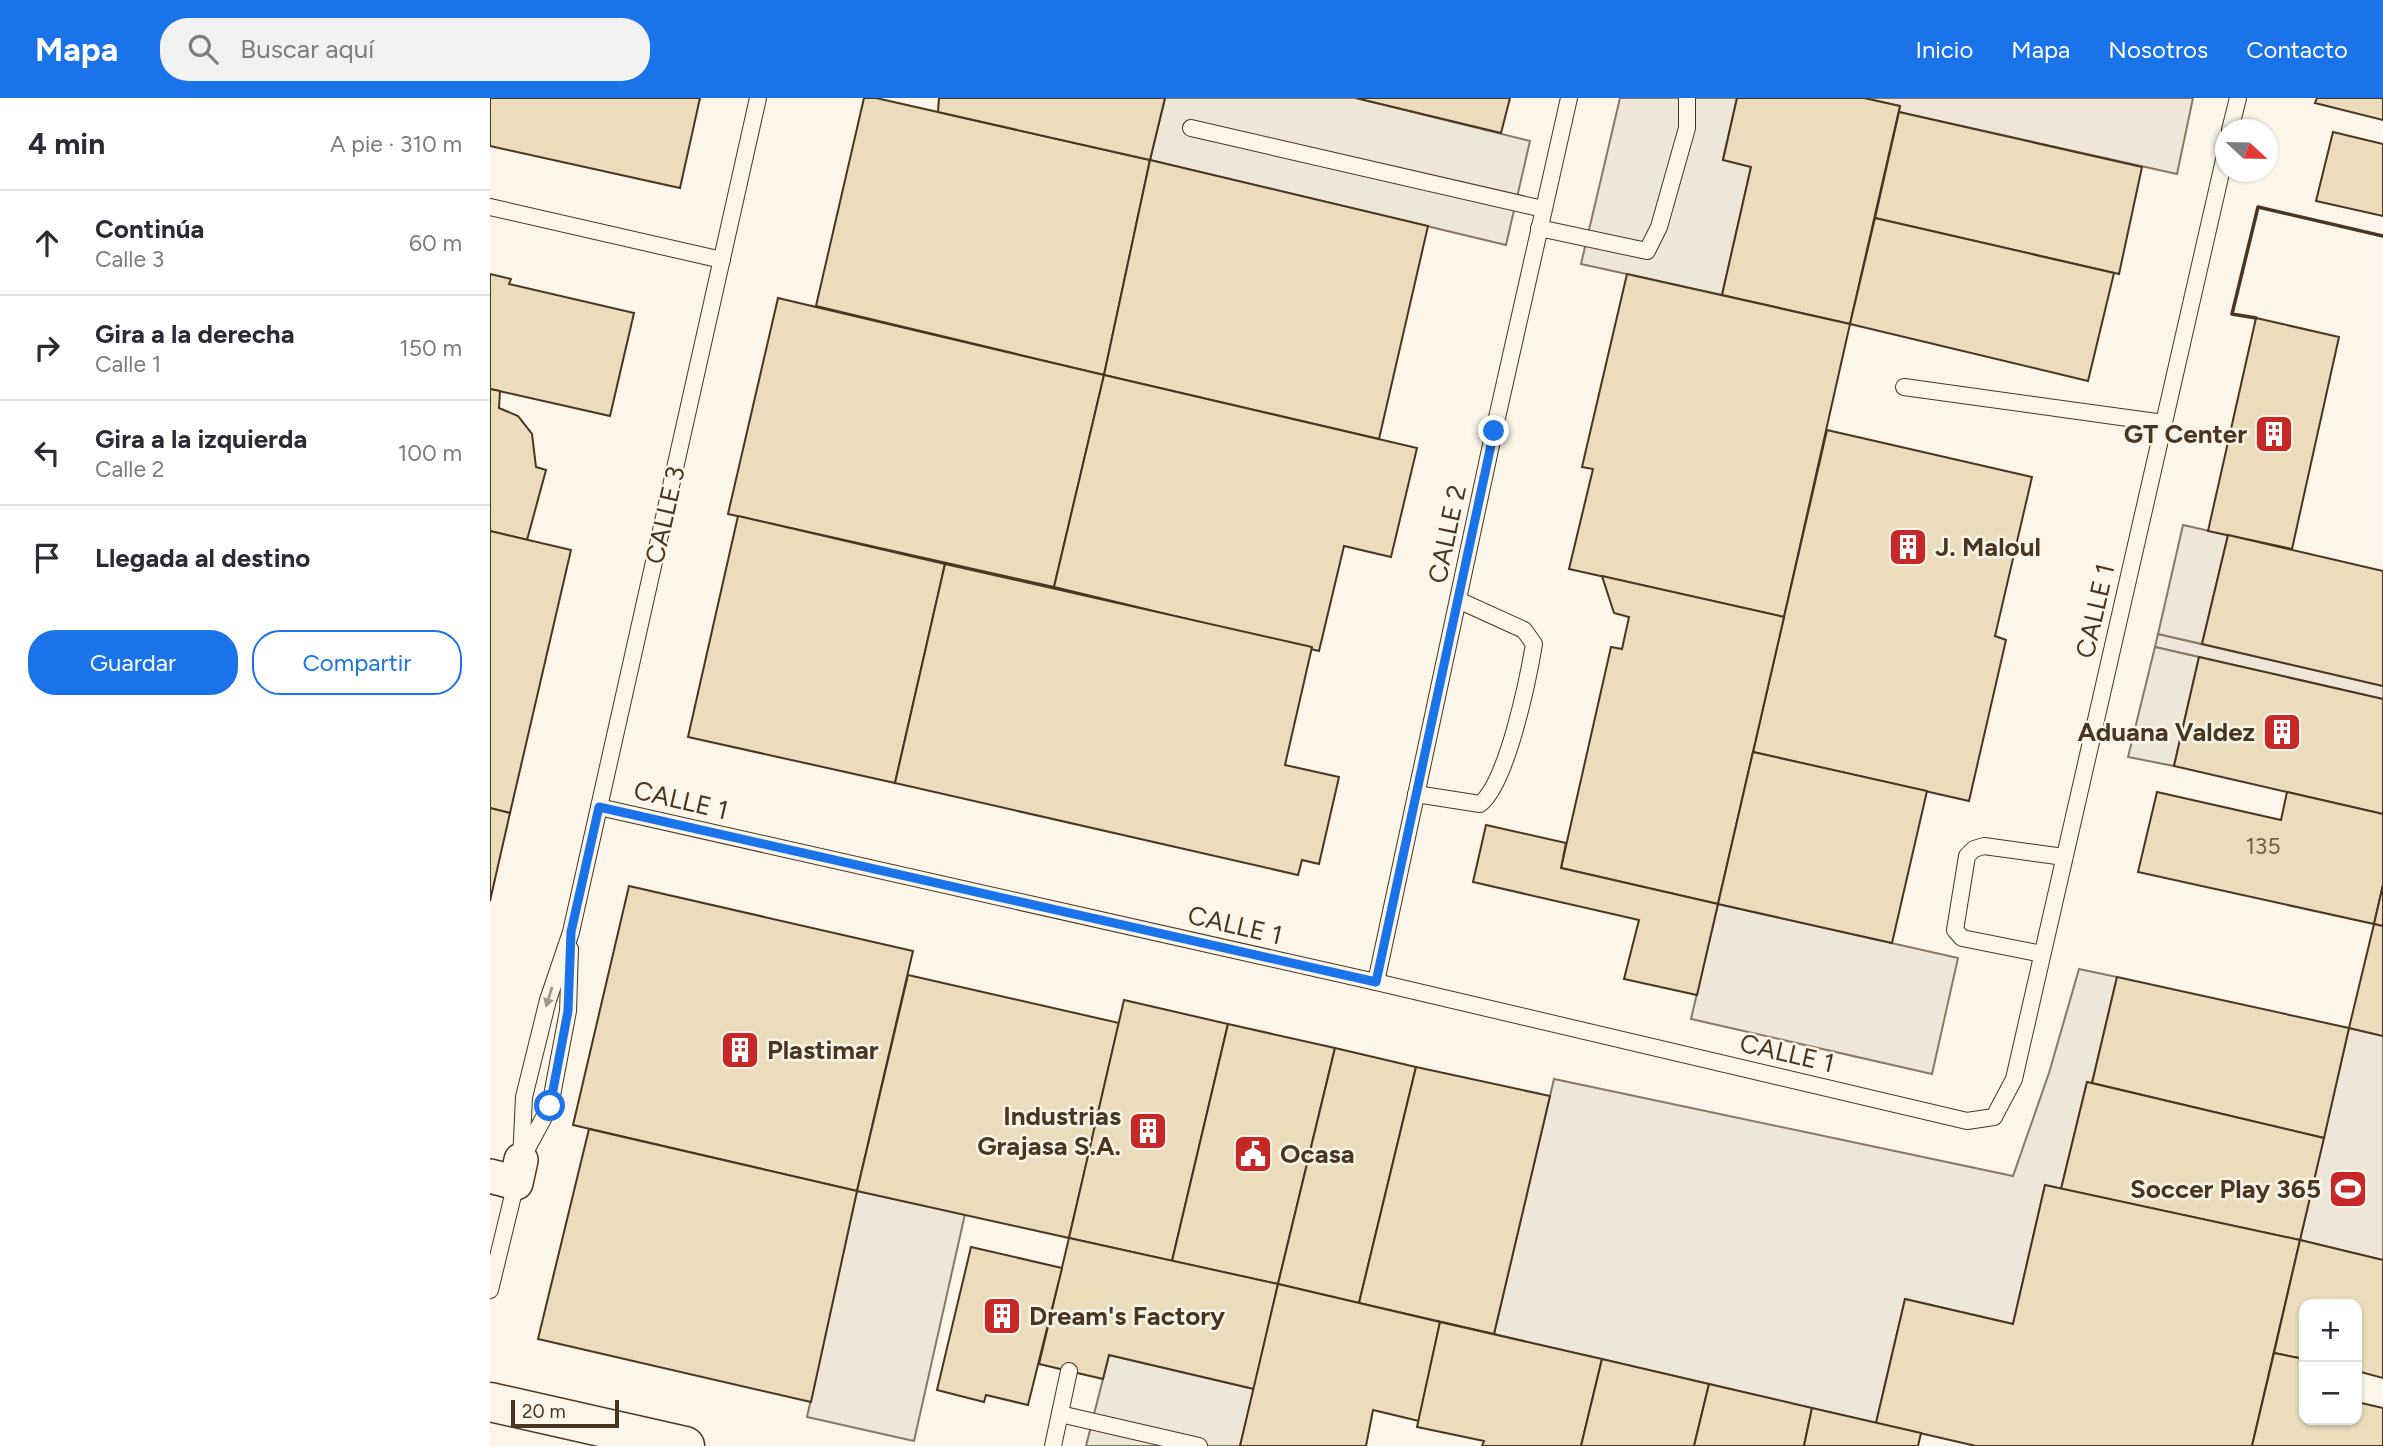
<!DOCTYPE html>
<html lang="es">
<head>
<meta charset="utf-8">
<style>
	body { margin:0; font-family:Figtree,sans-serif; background:#f2f2f3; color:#2b2b33 }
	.controls { position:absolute; right:21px; bottom:21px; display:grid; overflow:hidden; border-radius:14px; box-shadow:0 2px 5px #0004 }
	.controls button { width:63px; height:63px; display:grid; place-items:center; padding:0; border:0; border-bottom:2px solid #e1e1e2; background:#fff; color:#2b2b33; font:35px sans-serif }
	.compass { position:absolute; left:1725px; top:21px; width:63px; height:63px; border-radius:50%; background:#fff; box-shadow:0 2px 5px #0004; rotate:112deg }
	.scale { position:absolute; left:21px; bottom:18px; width:108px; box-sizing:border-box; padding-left:7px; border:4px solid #4a3520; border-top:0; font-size:19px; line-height:24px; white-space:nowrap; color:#4a3520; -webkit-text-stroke:5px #fbf6e9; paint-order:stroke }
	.stop { position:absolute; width:21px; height:21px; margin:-16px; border:5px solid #1a73e8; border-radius:50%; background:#fff }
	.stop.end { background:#1a73e8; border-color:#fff; box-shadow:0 2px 7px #0008 }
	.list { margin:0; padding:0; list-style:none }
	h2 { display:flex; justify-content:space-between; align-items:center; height:91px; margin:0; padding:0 28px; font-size:30px }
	h2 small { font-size:23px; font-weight:400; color:#7c7c81 }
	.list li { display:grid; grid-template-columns:46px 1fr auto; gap:21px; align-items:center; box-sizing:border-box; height:105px; padding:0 28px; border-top:2px solid #e1e1e2 }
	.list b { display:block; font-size:26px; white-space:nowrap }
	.list p { margin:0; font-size:23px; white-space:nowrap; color:#7c7c81 }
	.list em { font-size:23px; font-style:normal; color:#7c7c81 }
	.actions { display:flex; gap:14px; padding:21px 28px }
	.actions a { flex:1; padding:16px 0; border:2px solid #1a73e8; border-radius:28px; text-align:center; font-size:24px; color:#1a73e8 }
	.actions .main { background:#1a73e8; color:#fff }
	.icon { flex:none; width:38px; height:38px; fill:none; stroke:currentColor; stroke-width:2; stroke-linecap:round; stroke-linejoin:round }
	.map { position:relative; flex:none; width:1893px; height:1348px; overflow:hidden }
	header { display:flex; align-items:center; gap:42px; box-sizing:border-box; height:98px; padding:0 35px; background:#1a73e8; color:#fff }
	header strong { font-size:33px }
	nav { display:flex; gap:38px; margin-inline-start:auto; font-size:24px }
	.search { width:490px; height:63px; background:#f2f2f3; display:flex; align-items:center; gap:18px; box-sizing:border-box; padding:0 24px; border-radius:28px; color:#7c7c81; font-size:26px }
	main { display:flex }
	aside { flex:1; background:#fff }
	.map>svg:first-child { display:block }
</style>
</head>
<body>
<header>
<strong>Mapa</strong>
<div class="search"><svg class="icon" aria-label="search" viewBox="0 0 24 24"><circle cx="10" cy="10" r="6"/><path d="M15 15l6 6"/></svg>Buscar aquí</div>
<nav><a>Inicio</a><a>Mapa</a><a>Nosotros</a><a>Contacto</a></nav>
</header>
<main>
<aside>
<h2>4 min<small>A pie · 310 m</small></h2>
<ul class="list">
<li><svg class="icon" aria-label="ahead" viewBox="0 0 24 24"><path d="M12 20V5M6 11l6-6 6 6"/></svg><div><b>Continúa</b><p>Calle 3</p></div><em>60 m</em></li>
<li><svg class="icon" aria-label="right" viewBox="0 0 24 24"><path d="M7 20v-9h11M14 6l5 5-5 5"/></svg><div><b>Gira a la derecha</b><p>Calle 1</p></div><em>150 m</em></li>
<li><svg class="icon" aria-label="left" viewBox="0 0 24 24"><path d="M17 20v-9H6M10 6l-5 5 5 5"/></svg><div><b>Gira a la izquierda</b><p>Calle 2</p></div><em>100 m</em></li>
<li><svg class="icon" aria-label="arrive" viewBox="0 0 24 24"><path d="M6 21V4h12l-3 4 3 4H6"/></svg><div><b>Llegada al destino</b></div></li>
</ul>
<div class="actions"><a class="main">Guardar</a><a>Compartir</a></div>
</aside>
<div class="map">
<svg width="1893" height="1348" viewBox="0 0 1893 1348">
	<rect width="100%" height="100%" fill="#fbf6e9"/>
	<g fill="#ede6d9" stroke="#887966" stroke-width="2">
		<path d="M 1374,0 L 1703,0 L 1687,76 L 1409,14 L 1410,8 Z"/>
		<path d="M 1668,536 L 1893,588 L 1893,601 L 1665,549 Z"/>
		<path d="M 1859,930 L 1893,938 L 1893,1162 L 1810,1142 Z"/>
		<path d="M 367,1093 L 475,1116 L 424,1343 L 317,1319 Z"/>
	</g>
	<g fill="#ede7d9" stroke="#887966" stroke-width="2">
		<path d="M 675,0 L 866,0 L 1040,43 L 1016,147 L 660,62 Z"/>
		<path d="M 1130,0 L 1247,0 L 1233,61 L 1261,69 L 1232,197 L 1091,166 Z"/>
		<path d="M 1693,427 L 1738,437 L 1712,546 L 1668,536 Z"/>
		<path d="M 1665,549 L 1709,559 L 1684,668 L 1638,659 Z"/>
		<path d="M 1228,806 L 1468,860 L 1442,976 L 1201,921 Z"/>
		<path d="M 1589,871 L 1627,879 L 1602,985 L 1597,984 L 1571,1091 L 1555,1087 L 1523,1226 L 1415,1201 L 1386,1325 L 1004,1236 L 1064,981 L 1523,1078 L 1559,975 Z"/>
		<path d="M 619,1257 L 764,1291 L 750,1348 L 596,1348 Z"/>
	</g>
	<g fill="#ecdcbc" stroke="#4a3520" stroke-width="2">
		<path d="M 0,0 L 210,0 L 190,90 L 0,48 Z"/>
		<path d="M 374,0 L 386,0 L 660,62 L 614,277 L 326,208 Z"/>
		<path d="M 449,0 L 675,0 L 660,62 L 448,14 Z"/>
		<path d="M 866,0 L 1020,0 L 1011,35 Z"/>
		<path d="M 1247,0 L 1374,0 L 1410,8 L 1360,226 L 1232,197 L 1261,69 L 1233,62 Z"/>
		<path d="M 1827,0 L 1893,0 L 1893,22 L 1825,5 Z"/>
		<path d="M 1409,14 L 1652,69 L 1629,176 L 1385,120 Z"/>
		<path d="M 1843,34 L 1893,46 L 1893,118 L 1826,103 Z"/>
		<path d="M 660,62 L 938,128 L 889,341 L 614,277 Z"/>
		<path d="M 1385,120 L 1624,175 L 1598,283 L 1360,226 Z"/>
		<path d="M 0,176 L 21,181 L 19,186 L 144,215 L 120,318 L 0,291 Z"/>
		<path d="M 1137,176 L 1360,226 L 1294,519 L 1079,471 L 1103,371 L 1092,369 Z"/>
		<path d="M 288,200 L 614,277 L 564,489 L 238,416 Z"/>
		<path d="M 1766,220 L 1849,239 L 1802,451 L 1718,433 Z"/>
		<path d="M 614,277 L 927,350 L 901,459 L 854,448 L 829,553 L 564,489 Z"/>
		<path d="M 0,291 L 10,293 L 9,310 L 28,318 L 42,336 L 46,369 L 56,372 L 37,442 L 0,433 Z"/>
		<path d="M 1337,332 L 1542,379 L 1505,538 L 1516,542 L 1479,703 L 1263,654 Z"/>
		<path d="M 248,418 L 455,466 L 405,685 L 198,639 Z"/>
		<path d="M 0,433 L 81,452 L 20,715 L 0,710 Z"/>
		<path d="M 1738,437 L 1893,473 L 1893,588 L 1712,546 Z"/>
		<path d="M 455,466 L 822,549 L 795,667 L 849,679 L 829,766 L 812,762 L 808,777 L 405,685 Z"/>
		<path d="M 1112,478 L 1294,519 L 1228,806 L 1071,770 L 1121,549 L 1132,551 L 1139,519 L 1124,515 Z"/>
		<path d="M 1709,559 L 1893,601 L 1893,716 L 1684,668 Z"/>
		<path d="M 1263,654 L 1437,693 L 1402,845 L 1228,806 Z"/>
		<path d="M 1667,694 L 1791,722 L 1797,694 L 1893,716 L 1893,787 L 1884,826 L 1648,774 Z"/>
		<path d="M 0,710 L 20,715 L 0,803 Z"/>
		<path d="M 996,727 L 1076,745 L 1071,770 L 1228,806 L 1207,897 L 1134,881 L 1149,822 L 983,784 Z"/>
		<path d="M 1893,787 L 1893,828 L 1884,826 Z"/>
		<path d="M 139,788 L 423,853 L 367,1093 L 83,1027 Z"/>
		<path d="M 1884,826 L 1893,828 L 1893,938 L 1859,930 Z"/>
		<path d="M 418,877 L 629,925 L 579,1140 L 367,1093 Z"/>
		<path d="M 1627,879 L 1859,930 L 1834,1040 L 1602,985 Z"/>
		<path d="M 634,902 L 738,926 L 682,1163 L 579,1140 Z"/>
		<path d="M 738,926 L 845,950 L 788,1186 L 682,1163 Z"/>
		<path d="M 845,950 L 926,969 L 869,1205 L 788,1186 Z"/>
		<path d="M 926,969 L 1060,998 L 1004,1236 L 869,1205 Z"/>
		<path d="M 1597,984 L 1834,1040 L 1810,1142 L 1571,1091 Z"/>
		<path d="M 99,1031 L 367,1093 L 321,1304 L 48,1241 Z"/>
		<path d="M 1555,1087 L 1810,1142 L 1762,1348 L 1486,1348 L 1386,1325 L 1415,1201 L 1523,1226 Z"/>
		<path d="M 579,1140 L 788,1186 L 764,1291 L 619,1257 L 613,1281 L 549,1266 Z"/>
		<path d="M 1810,1142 L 1893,1162 L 1893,1280 L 1867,1273 L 1867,1206 L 1814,1206 L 1814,1261 L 1784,1255 Z"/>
		<path d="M 481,1149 L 572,1170 L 538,1307 L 496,1297 L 494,1304 L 447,1292 Z"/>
		<path d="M 788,1186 L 950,1224 L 929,1323 L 883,1312 L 876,1348 L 750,1348 Z"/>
		<path d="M 950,1224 L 1112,1261 L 1091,1348 L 992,1348 L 994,1343 L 927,1329 Z"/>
		<path d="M 1784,1255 L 1814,1261 L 1814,1322 L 1867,1322 L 1867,1304 L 1893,1310 L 1893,1348 L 1762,1348 Z"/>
		<path d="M 1112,1261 L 1219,1286 L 1204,1348 L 1091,1348 Z"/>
		<path d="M 1219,1286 L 1322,1310 L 1314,1348 L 1204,1348 Z"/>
		<path d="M 1322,1310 L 1431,1335 L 1428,1348 L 1314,1348 Z"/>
	</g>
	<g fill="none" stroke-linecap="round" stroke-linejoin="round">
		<g stroke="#4a3520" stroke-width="18">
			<g id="service">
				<path d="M 701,30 L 1053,111"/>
				<path d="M 1740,32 L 1748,0"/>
				<path d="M 0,109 L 232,162"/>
				<path d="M 1049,130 L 1157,153 L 1169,129 L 1197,30 L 1197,0"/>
				<path d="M 1414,289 L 1674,325"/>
				<path d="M 926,696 L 990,706 C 1017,685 1038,582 1044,546 L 1034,532 L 968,502"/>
				<path d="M 109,709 L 886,884 L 1477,1023 L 1504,1019 L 1524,981 L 1736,53"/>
				<path d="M 1552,856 L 1472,840 L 1465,832 L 1477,758 L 1484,751 L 1494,748 L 1574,759"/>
				<path d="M 886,884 L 1004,333 L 1079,0"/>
				<path d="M 33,1058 L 60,1008 L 78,913 L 80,851"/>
				<path d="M 31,1062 L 34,999 L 58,902 L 81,834 L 268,0"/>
				<path d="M 0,1192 L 26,1085"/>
				<path d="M 570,1316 L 709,1348"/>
				<path d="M 563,1348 L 579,1273"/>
			</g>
		</g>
		<g stroke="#4a3520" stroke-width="36">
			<path id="minor" d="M 0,1078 L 26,1085 L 31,1062"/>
		</g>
		<g stroke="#4a3520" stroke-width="41">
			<path id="tertiary" d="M 0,1304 L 195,1348"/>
		</g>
		<use href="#service" stroke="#fbf6e9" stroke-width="16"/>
		<use href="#minor" stroke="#fbf6e9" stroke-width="33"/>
		<use href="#tertiary" stroke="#fbf6e9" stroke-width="38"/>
		<path stroke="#4a3520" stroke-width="3.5" d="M 1766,220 L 1742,216 L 1768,109 L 1893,138"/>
	</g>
	<defs><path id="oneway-solid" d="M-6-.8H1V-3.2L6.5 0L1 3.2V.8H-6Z" transform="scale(1.75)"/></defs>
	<use fill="#a29684" href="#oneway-solid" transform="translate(59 899) rotate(107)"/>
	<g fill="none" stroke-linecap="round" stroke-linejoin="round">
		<path stroke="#1a73e8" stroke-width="9" d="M 60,1008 L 78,913 L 81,834 L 109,709 L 886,884 L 1004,333"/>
	</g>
	<defs>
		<g id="building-square" transform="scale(2.0125)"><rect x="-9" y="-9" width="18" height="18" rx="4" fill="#c62828" stroke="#fbf6e9"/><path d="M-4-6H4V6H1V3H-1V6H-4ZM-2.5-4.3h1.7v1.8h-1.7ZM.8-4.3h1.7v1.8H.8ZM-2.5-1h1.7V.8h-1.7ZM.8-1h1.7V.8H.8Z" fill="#fff"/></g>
		<g id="civic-square" transform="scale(2.0125)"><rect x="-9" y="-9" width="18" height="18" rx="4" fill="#c62828" stroke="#fbf6e9"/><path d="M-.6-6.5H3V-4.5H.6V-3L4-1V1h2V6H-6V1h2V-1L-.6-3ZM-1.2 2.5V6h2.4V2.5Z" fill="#fff"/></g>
		<g id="stadium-square" transform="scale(2.0125)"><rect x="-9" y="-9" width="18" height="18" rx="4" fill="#c62828" stroke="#fbf6e9"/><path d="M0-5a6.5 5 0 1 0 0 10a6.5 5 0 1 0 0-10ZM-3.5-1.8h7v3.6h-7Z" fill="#fff"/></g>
	</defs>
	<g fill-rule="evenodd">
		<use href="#building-square" x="1784" y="336"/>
		<use href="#building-square" x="1418" y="449"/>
		<use href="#building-square" x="1792" y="634"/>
		<use href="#building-square" x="250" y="952"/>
		<use href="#building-square" x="658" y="1033"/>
		<use href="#civic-square" x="763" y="1056"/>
		<use href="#stadium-square" x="1858" y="1091"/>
		<use href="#building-square" x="512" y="1218"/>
	</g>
	<g text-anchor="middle" stroke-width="5" stroke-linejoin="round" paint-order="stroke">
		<g font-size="23" fill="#725f47">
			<text x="1773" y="756">135</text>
		</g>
		<g font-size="26" font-weight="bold" fill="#4a3520" stroke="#fbf6e9" text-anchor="end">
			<text x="1757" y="345">GT Center</text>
			<text x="1445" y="458" text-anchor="start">J. Maloul</text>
			<text x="1765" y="643">Aduana Valdez</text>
			<text x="277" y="961" text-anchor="start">Plastimar</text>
			<text x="631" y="1027">Industrias<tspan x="631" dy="30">Grajasa S.A.</tspan></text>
			<text x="790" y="1065" text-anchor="start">Ocasa</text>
			<text x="1831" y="1100">Soccer Play 365</text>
			<text x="539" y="1227" text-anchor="start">Dream's Factory</text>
		</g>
		<g font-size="26" fill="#4a3520" stroke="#fbf6e9">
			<text transform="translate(175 417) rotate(-77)" y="9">CALLE 3</text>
			<text transform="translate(957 436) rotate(-78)" y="9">CALLE 2</text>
			<text transform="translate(1605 513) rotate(-77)" y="9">CALLE 1</text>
			<text transform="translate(191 702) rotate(13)" y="9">CALLE 1</text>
			<text transform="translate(745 827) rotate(13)" y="9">CALLE 1</text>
			<text transform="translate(1297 955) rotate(13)" y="9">CALLE 1</text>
		</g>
	</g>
</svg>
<div class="controls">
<button>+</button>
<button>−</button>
</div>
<svg class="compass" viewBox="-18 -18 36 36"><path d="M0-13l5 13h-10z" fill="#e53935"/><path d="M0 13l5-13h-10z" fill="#7c7c81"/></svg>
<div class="scale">20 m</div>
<div class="stop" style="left:60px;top:1008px"></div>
<div class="stop end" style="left:1004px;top:333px"></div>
</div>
</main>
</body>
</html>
